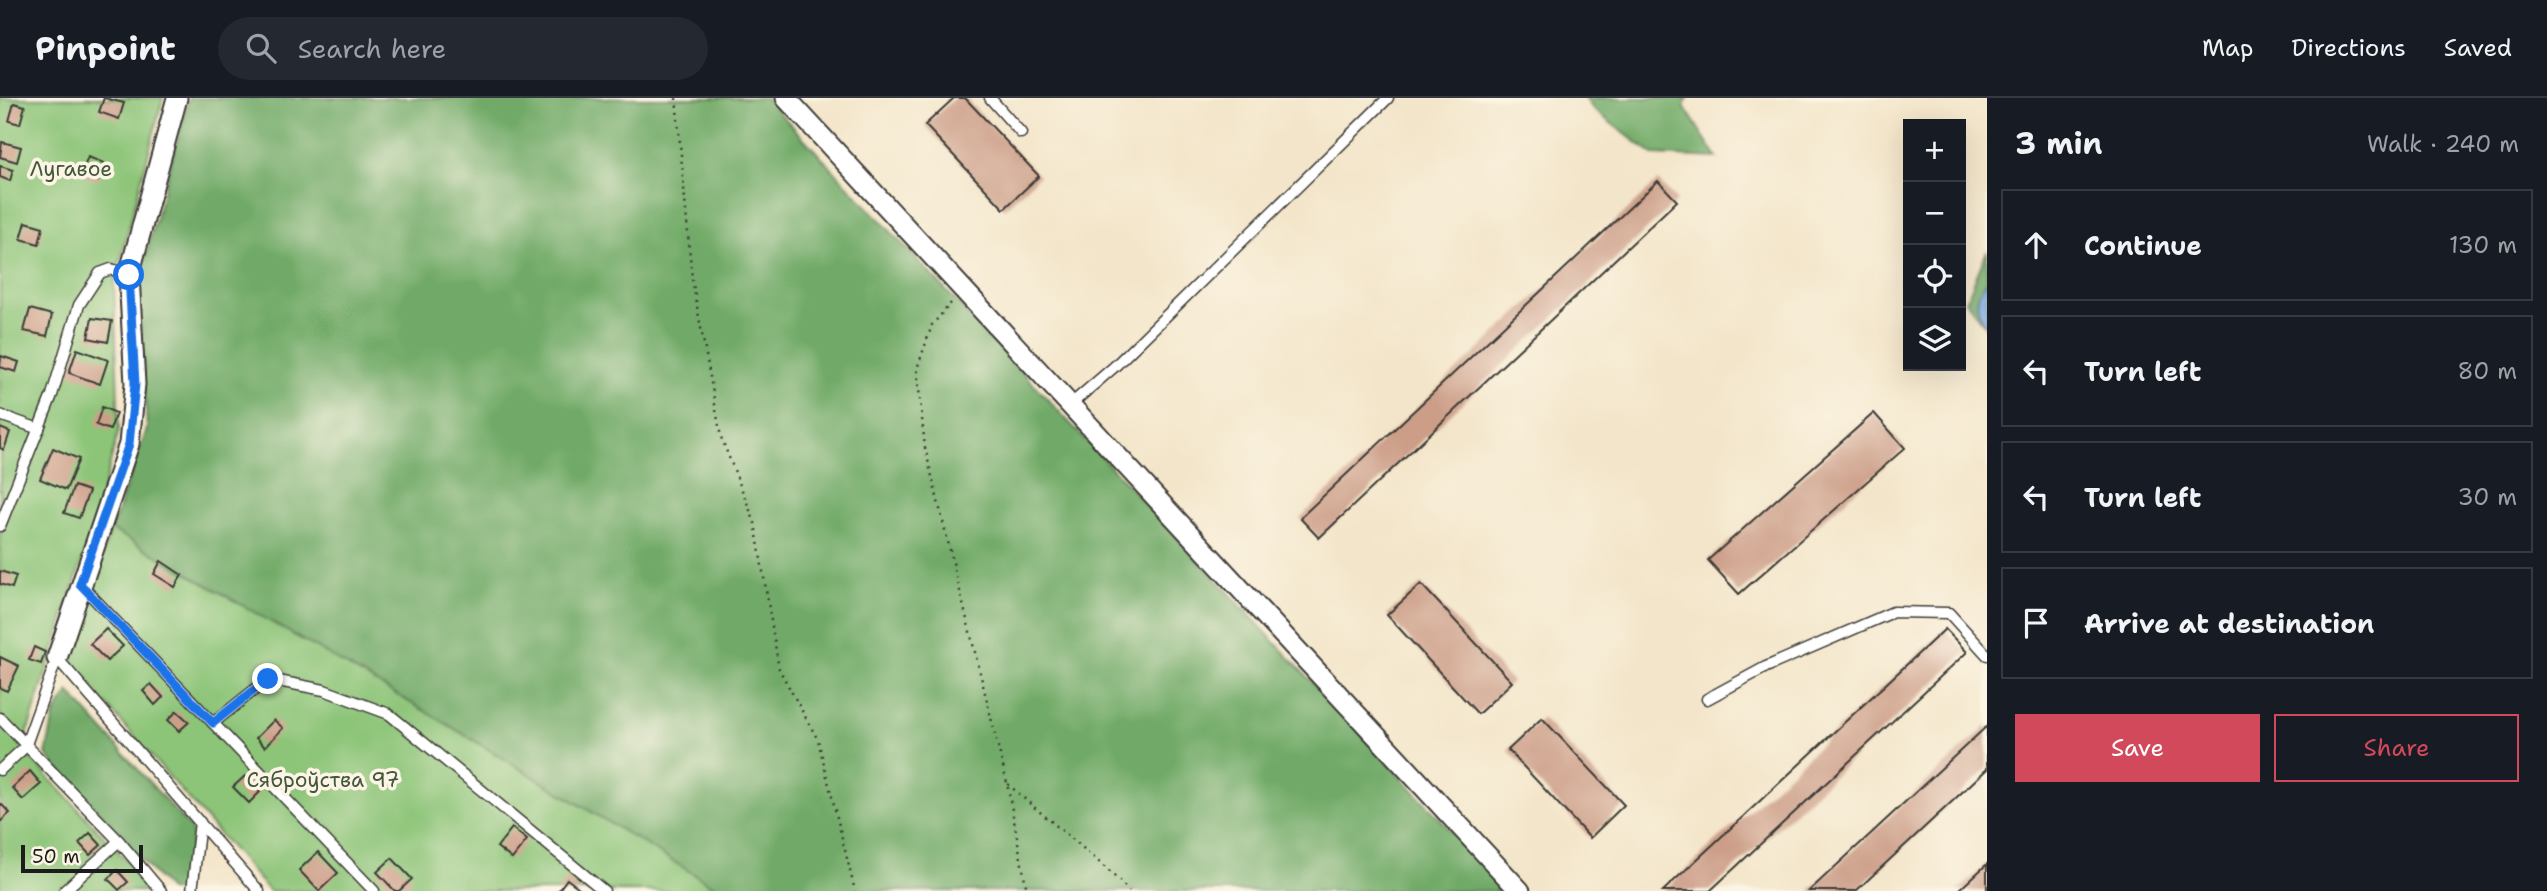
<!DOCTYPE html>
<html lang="en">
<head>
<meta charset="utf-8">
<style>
	body { margin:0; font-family:"Shantell Sans",sans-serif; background:#242831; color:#f1f3f6 }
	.controls { position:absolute; right:21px; top:21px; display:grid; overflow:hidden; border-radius:0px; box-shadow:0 7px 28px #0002 }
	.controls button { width:63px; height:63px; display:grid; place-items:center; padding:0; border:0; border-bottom:2px solid #363941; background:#171b24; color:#f1f3f6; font:35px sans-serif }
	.scale { position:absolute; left:21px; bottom:18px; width:122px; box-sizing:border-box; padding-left:7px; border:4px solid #1c1c1c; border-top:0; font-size:19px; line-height:24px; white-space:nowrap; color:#1c1c1c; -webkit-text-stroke:5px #fcf5e5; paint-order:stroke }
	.stop { position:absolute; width:21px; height:21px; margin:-16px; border:5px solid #1a73e8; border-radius:50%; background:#fff }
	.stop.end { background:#1a73e8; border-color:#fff; box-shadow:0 2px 7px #0008 }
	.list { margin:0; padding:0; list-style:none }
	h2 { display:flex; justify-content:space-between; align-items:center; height:91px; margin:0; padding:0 28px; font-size:30px }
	h2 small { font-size:23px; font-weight:400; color:#9ea1a6 }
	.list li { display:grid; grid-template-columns:46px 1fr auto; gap:21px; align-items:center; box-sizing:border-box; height:112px; margin:0 14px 14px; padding:0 14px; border:2px solid #363941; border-radius:0px }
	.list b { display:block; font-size:26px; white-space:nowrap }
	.list em { font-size:23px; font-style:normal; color:#9ea1a6 }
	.actions { display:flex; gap:14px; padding:21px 28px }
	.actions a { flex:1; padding:16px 0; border:2px solid #d1495b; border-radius:0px; text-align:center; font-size:24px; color:#d1495b }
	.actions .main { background:#d1495b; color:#fff }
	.icon { flex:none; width:38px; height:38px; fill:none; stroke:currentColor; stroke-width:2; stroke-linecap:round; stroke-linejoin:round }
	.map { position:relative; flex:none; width:1987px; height:793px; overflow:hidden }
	header { display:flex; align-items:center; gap:42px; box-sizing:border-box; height:98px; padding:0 35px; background:#171b24; border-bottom:2px solid #363941 }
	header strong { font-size:33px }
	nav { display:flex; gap:38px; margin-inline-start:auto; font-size:24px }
	.search { width:490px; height:63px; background:#242831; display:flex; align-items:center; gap:18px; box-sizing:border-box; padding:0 24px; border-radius:38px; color:#9ea1a6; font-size:26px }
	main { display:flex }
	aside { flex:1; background:#171b24 }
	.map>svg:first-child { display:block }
</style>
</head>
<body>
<header>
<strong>Pinpoint</strong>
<div class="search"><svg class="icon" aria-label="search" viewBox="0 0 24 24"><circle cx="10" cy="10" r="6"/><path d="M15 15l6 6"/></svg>Search here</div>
<nav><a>Map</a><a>Directions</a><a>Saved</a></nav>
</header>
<main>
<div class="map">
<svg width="1987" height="793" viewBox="0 0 1987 793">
	<rect width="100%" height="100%" fill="#fcf5e5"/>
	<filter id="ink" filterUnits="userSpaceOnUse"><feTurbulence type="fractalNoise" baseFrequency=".0143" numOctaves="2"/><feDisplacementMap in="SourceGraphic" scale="14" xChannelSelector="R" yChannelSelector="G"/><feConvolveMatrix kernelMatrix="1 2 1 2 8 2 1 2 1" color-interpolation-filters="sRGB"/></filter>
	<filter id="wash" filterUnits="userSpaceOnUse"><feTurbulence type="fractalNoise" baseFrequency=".00686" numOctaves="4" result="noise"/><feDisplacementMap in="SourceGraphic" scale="28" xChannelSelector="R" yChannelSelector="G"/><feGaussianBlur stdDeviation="1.57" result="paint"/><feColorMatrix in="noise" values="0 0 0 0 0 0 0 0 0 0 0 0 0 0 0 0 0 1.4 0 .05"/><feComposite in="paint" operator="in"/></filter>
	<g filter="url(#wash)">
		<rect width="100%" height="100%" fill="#f3e5c9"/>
		<g fill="#8cc478" stroke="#54704a" stroke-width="2">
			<path d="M 0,0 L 163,0 L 114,186 L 119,332 L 95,422 L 22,651 L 155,793 L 0,793 Z"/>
			<path d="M 111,431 L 437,620 L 722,793 L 269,793 L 69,564 Z"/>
		</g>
		<g fill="#71aa68" stroke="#466342" stroke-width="2">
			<path d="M 189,0 L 766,0 L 1486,770 L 1498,793 L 722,793 L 437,620 L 111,431 L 147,331 L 138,184 Z"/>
			<path d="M 1585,0 L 1688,0 L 1684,8 L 1717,60 L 1653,57 L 1594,12 Z"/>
			<path d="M 1987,153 L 1987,183 L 1983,187 L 1984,225 L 1987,230 L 1966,203 Z"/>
			<path d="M 69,594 L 192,732 L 188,775 L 183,793 L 170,793 L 46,657 L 54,617 Z"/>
		</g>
		<path fill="#74a7e0" stroke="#48627e" stroke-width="2" d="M 1987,183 L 1987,229 C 1975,212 1973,198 1987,183 Z"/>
		<g id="blocks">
			<g fill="#cc9e88">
				<path d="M 104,0 L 124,5 L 119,21 L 99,14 Z"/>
				<path d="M 954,0 L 965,0 L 1039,78 L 1004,111 L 925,27 Z"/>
				<path d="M 14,5 L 25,8 L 20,26 L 9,23 Z"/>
				<path d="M 2,44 L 21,49 L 17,64 L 0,59 Z"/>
				<path d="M 88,59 L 104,65 L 98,83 L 81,77 Z"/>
				<path d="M 0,68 L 13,72 L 10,83 L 0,79 Z"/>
				<path d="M 1658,83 L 1677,103 L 1319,440 L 1300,420 Z"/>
				<path d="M 26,124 L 43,129 L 39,146 L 21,141 Z"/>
				<path d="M 30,211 L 52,217 L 47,238 L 24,233 Z"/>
				<path d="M 92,220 L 112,223 L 108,244 L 88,240 Z"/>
				<path d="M 77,251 L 108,262 L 100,286 L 69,275 Z"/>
				<path d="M 1,258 L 19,264 L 16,274 L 0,269 Z"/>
				<path d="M 102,309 L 116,315 L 110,332 L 96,327 Z"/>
				<path d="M 1874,315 L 1905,350 L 1739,496 L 1708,462 Z"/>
				<path d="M 0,330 L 10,334 L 4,352 L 0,350 Z"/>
				<path d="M 53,350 L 79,361 L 66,392 L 40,381 Z"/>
				<path d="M 74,388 L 89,393 L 79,420 L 64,415 Z"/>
				<path d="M 161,463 L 182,477 L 175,489 L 154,476 Z"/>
				<path d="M 0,473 L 16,478 L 12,490 L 0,486 Z"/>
				<path d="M 1421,486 L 1512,584 L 1478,616 L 1387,517 Z"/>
				<path d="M 106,531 L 123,548 L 107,563 L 90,546 Z"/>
				<path d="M 1945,531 L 1967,554 L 1710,793 L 1663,793 Z"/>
				<path d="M 34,549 L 45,554 L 41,566 L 29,562 Z"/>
				<path d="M 0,559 L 19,568 L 7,593 L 0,590 Z"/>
				<path d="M 151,586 L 163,599 L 155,607 L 143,593 Z"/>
				<path d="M 177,613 L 189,624 L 179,633 L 168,622 Z"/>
				<path d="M 1542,620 L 1624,707 L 1590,740 L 1508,652 Z"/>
				<path d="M 274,622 L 283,630 L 265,649 L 256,640 Z"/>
				<path d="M 1987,628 L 1987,671 L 1856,793 L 1809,793 Z"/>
				<path d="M 30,673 L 41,686 L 23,702 L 12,690 Z"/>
				<path d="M 245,678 L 260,694 L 249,705 L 233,689 Z"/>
				<path d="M 0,705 L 10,715 L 0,724 Z"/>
				<path d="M 512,730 L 527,742 L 512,761 L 497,749 Z"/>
				<path d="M 90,735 L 101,747 L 90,757 L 79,745 Z"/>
				<path d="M 318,754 L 338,775 L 319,793 L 299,772 Z"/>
				<path d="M 392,760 L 412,781 L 399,793 L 395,793 L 377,774 Z"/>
				<path d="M 1987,766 L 1987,793 L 1958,793 Z"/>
				<path d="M 117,772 L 128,784 L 119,792 L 108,781 Z"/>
				<path d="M 567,781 L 583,793 L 558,793 Z"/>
			</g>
		</g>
	</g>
	<g filter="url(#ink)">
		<use href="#blocks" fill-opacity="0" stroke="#3c3a36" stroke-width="2"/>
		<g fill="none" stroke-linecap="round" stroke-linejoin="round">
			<g stroke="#3c3a36" stroke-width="13">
				<g id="lane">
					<path d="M 990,0 L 1021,35"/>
					<path d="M 1070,307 L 1114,269 L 1388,0"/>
					<path d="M 0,317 L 39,331"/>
					<path d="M 0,428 L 52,297 L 79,207 L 100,175 L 111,171 L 129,177"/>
					<path d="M 80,486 L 374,793"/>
					<path d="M 1707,601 L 1766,569 L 1893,514 L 1949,515 L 1987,557"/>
					<path d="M 0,620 L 119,743 L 161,793"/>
					<path d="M 213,625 L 268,581 L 324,592 L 389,616 L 604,793"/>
					<path d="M 0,672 L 25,649 L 57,560 L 259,793"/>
					<path d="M 64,793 L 119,743"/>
					<path d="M 192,793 L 200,724"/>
				</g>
			</g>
			<g stroke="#3c3a36" stroke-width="23">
				<g id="street">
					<path d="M 786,0 L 1520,793"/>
					<path d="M 57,560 L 129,346 L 135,286 L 129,177 L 177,0"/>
				</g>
			</g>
			<g stroke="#3c3a36" stroke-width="2.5" stroke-dasharray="2 5" stroke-linecap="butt">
				<path d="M 676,0 L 692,181 L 721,339 L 755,425 L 779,571 L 818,642 L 855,793"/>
				<path d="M 951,205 L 932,227 L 917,271 L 925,350 L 1007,685 L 1027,793"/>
				<path d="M 1008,686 C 1048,723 1092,754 1129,793"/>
			</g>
			<use href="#lane" stroke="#fff" stroke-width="10"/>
			<use href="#street" stroke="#fff" stroke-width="19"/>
		</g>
	</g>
	<g fill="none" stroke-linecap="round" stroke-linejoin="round" filter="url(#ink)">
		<path stroke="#1a73e8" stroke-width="9" d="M 129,177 L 135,286 L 129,346 L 80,486 L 213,625 L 268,581"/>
	</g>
	<g text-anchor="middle" stroke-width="7" stroke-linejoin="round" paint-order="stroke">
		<g font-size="21" fill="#43573c" stroke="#fcf5e5">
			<text x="71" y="78">Лугавое</text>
			<text x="323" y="689">Сяброўства 97</text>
		</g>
	</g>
</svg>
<div class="controls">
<button>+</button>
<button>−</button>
<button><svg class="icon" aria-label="locate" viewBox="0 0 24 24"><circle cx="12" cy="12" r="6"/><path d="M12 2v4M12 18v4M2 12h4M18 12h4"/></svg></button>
<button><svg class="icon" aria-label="layers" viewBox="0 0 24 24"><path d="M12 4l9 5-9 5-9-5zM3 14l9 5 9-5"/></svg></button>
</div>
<div class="scale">50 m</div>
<div class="stop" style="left:129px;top:177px"></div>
<div class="stop end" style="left:268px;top:581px"></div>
</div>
<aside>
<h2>3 min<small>Walk · 240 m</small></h2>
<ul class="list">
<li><svg class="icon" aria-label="ahead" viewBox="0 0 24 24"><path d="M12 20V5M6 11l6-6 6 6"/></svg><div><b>Continue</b></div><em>130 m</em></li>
<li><svg class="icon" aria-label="left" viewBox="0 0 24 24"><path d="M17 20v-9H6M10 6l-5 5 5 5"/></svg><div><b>Turn left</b></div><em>80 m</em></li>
<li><svg class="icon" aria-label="left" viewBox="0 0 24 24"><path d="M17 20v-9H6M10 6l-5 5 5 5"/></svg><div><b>Turn left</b></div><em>30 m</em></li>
<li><svg class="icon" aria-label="arrive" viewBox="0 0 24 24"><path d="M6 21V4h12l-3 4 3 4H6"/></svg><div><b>Arrive at destination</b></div></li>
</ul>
<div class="actions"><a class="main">Save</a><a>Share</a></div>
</aside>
</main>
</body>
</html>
